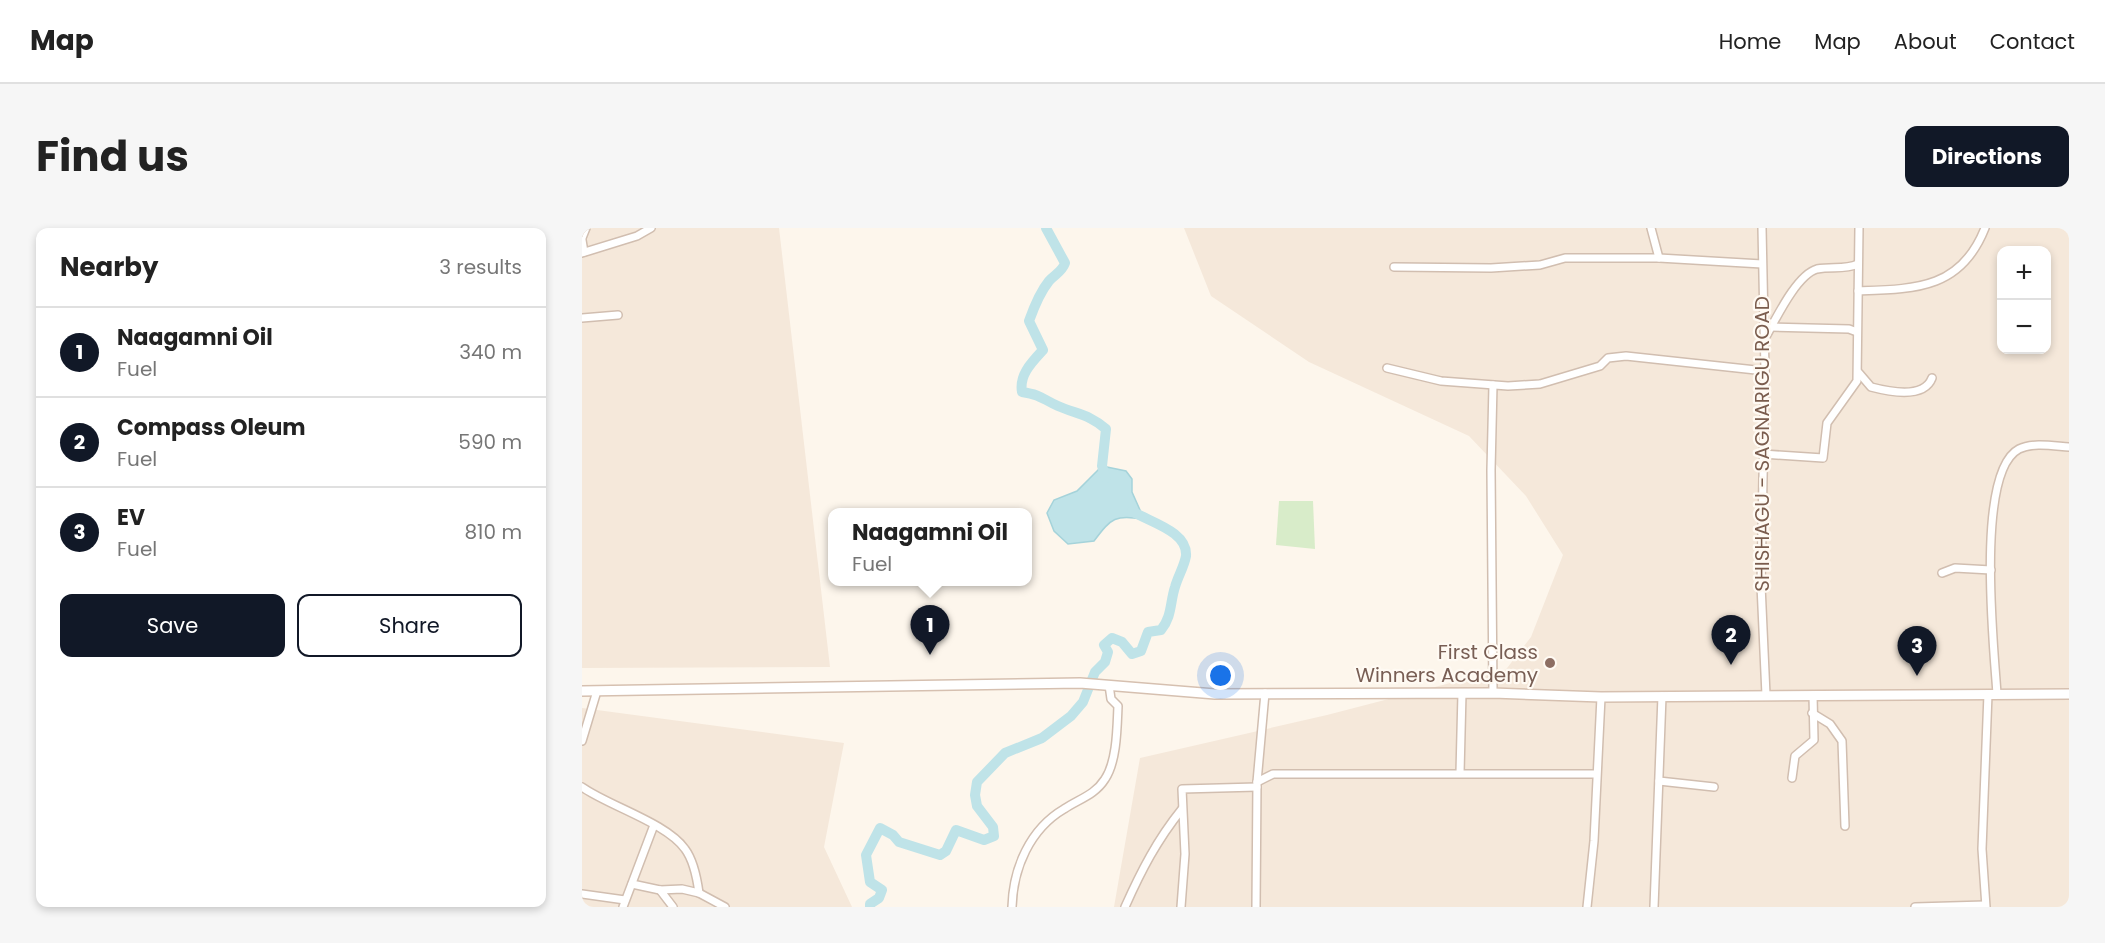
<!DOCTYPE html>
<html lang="en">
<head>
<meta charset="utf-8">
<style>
	body { margin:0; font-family:Poppins,sans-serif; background:#f6f6f6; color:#222 }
	.controls { position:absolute; right:18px; top:18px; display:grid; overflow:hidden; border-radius:12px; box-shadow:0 3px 9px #0003 }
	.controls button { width:54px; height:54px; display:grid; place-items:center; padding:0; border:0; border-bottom:2px solid #e0e0e0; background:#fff; color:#222; font:30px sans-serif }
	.you { position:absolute; left:639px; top:448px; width:21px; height:21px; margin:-15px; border:4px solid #fff; border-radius:50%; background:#1a73e8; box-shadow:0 0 0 9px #1a73e833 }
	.badge { display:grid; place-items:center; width:39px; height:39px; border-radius:50%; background:#111827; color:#fff; font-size:20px; font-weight:700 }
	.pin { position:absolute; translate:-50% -50px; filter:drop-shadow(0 2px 3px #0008) }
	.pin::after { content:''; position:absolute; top:32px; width:21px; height:18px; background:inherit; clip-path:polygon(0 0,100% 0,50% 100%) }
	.popup { position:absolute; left:246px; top:280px; width:204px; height:78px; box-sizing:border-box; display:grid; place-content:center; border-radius:12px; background:#fff; filter:drop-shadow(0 2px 4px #0005); font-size:20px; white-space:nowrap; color:#767676 }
	.popup b { font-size:22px; color:#222 }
	.popup::after { content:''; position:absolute; left:50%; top:100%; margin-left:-12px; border:12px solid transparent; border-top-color:#fff }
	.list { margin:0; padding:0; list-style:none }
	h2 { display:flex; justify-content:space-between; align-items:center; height:78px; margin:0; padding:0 24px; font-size:26px }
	h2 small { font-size:20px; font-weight:400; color:#767676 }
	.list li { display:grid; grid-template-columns:39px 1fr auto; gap:18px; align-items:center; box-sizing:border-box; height:90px; padding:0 24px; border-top:2px solid #e0e0e0 }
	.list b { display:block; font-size:22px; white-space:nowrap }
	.list p { margin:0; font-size:20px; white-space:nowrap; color:#767676 }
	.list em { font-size:20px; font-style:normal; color:#767676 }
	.actions { display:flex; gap:12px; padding:18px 24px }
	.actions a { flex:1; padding:14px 0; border:2px solid #111827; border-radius:12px; text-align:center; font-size:21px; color:#111827 }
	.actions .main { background:#111827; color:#fff }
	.map { position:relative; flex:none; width:1487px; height:679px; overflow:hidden; border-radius:12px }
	header { display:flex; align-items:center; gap:36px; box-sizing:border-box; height:84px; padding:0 30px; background:#fff; border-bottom:2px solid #e0e0e0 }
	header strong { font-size:28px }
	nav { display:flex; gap:33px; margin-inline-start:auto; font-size:21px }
	.intro { display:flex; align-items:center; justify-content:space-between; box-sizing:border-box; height:144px; padding:0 36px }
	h1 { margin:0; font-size:42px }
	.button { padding:15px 27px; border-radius:12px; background:#111827; color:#fff; font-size:21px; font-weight:700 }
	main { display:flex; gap:36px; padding:0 36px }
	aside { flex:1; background:#fff; border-radius:12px; box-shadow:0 3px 9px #0003 }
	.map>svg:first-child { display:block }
</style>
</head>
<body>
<header>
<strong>Map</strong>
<nav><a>Home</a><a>Map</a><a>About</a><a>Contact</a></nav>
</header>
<div class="intro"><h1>Find us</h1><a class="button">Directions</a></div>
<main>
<aside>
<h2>Nearby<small>3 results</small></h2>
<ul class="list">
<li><span class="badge">1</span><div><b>Naagamni Oil</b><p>Fuel</p></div><em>340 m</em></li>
<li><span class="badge">2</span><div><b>Compass Oleum</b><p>Fuel</p></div><em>590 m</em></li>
<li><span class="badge">3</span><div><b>EV</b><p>Fuel</p></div><em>810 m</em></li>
</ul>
<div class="actions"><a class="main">Save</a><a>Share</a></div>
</aside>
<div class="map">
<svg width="1487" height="679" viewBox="0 0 1487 679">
	<rect width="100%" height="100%" fill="#fdf6ec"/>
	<g fill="#f5e8da" fill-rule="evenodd">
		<path d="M 0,0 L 197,0 L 248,439 L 0,440 Z"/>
		<path d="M 602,0 L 1487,0 L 1487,679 L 532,679 L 558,530 L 745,487 L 876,453 L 922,444 L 949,409 L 981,327 L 944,268 L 887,208 L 727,134 L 629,68 ZM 1420,22 L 1464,22 L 1464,122 L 1420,122 Z"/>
		<path d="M 0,480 L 262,515 L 242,619 L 270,679 L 0,679 Z"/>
	</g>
	<path fill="#d8ecc9" d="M 697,273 L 731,273 L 733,321 L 694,317 Z"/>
	<path fill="#bfe3e8" stroke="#a5d3da" stroke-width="1.5" d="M 520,238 L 544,243 L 550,251 L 550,264 L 562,291 C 533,287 530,289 512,313 L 486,316 L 472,303 L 465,285 L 472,272 L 495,263 Z"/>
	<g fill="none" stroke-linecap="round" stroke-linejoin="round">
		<g stroke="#bfe3e8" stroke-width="10">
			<path d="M 464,0 L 483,35 C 480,44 473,46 467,53 C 458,64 452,79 447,93 L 461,122 C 449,135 437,147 440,164 C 460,167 460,171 476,178 C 494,186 509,187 524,201 L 520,238 L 524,250"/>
			<path d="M 288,679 L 288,676 L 297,670 L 300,662 L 288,654 L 284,627 L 298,600 L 311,607 L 317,614 L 358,627 L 364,623 L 374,602 L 402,612 L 412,608 L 411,599 L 395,578 L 393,567 L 395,554 L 423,525 L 460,510 L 489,488 L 501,474 L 513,444 L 523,434 L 526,424 L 522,417 L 530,410 L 540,414 L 550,426 L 559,423 L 566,404 L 579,402 C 590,389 588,374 593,359 C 596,348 602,339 604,328 C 606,303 567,294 550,283"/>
		</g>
		<g stroke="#d1beb0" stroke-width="10">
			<g id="minor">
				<path d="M 1069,0 L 1077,30"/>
				<path d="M 1180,0 L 1183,143 L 1179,357 L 1184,467"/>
				<path d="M 0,10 L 4,0"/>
				<path d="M 0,12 L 2,24"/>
				<path d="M 0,25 L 55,8 L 69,0"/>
				<path d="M 812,39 L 909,40 L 958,37 L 983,30 L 1077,30 L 1180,36"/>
				<path d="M 1276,63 C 1334,61 1379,61 1403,0"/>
				<path d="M 0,90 L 36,87"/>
				<path d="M 1189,99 L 1267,101 L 1275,104"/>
				<path d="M 1182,112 C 1193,93 1214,47 1235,41 C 1250,38 1262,42 1276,36"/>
				<path d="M 805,140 L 859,153 L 926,158 L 958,156 L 1018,138 L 1026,130 L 1044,128 L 1183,143"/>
				<path d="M 1277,145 L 1289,159 C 1308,164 1342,171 1350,150"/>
				<path d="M 911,157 L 909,242 L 911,465"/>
				<path d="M 1181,226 L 1241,230 L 1245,195 L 1275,153 L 1277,0"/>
				<path d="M 1360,345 L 1373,340 L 1409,342"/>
				<path d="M 1415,466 C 1412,420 1393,244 1437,221 C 1451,214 1472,218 1487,219"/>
				<path d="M 1230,485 L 1248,496 L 1260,513 L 1263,598"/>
				<path d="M 0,513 L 15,463"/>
				<path d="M 878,545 L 880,465"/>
				<path d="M 1210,550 L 1213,528 L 1232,512 L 1231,467"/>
				<path d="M 1077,553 L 1132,559"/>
				<path d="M 675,554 L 691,546 L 1014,546"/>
				<path d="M 0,559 C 27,578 85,595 103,621 C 112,633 115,650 117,665"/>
				<path d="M 50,656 L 78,662 L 100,661 L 117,665 L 143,679"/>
				<path d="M 78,662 L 91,679"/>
				<path d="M 0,666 L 43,672"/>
				<path d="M 41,679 L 72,597"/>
				<path d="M 430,679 C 431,640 448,601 482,581 C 497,571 513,567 523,551 C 535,533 535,500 536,478 L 529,471 L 527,457"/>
				<path d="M 543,679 C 559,643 575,612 600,581"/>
				<path d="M 599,679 L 603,626 L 600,561 L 675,559"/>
				<path d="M 674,679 L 675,554 L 683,465"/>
				<path d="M 1005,679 L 1012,613 L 1019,469"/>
				<path d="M 1072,679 L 1080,468"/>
				<path d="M 1333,679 L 1403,677"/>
				<path d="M 1404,679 L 1400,621 L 1406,466"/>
			</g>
		</g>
		<g stroke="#d6c0b0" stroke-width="12">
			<path id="secondary" d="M 0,463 L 498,455 L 633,466 L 911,465 L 1019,469 L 1487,466"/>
		</g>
		<use href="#minor" stroke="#fff" stroke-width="7"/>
		<use href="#secondary" stroke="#fff" stroke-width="9"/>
	</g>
	<circle fill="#8d6e63" stroke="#fffaf3" stroke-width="2" cx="968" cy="435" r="6"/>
	<g text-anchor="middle" stroke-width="4.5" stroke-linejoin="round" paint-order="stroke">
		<g font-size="20" fill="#7a5c4d" stroke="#fffaf3">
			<text transform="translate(1180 216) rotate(-90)" y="7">SHISHAGU - SAGNARIGU ROAD</text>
		</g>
		<g font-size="20" fill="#785e54" stroke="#fffaf3" text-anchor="end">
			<text x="956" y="431">First Class<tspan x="956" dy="23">Winners Academy</tspan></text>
		</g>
	</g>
</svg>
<div class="controls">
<button>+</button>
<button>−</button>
</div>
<div class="you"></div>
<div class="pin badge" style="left:348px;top:427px">1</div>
<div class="popup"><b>Naagamni Oil</b>Fuel</div>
<div class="pin badge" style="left:1149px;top:437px">2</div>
<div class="pin badge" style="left:1335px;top:448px">3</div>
</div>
</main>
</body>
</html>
